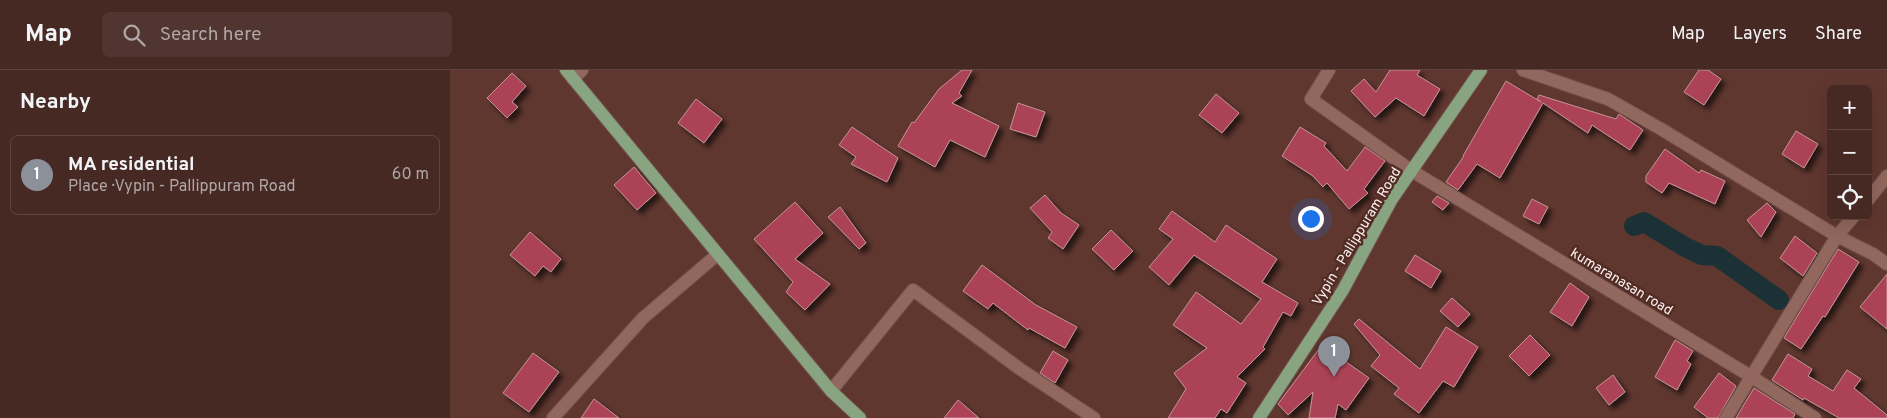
<!DOCTYPE html>
<html lang="en">
<head>
<meta charset="utf-8">
<style>
	body { margin:0; font-family:Overpass,sans-serif; background:#513530; color:#f1f3f6 }
	.controls { position:absolute; right:15px; top:15px; display:grid; overflow:hidden; border-radius:8px; box-shadow:0 5px 20px #0002 }
	.controls button { width:45px; height:45px; display:grid; place-items:center; padding:0; border:0; border-bottom:1px solid #5f4541; background:#472923; color:#f1f3f6; font:25px sans-serif }
	.you { position:absolute; left:860px; top:148px; width:18px; height:18px; margin:-12px; border:4px solid #fff; border-radius:50%; background:#1a73e8; box-shadow:0 0 0 8px #1a73e833 }
	.badge { display:grid; place-items:center; width:32px; height:32px; border-radius:50%; background:#8c9099; color:#fff; font-size:16px; font-weight:700 }
	.pin { position:absolute; translate:-50% -41px; filter:drop-shadow(0 1px 2px #0008) }
	.pin::after { content:''; position:absolute; top:26px; width:18px; height:15px; background:inherit; clip-path:polygon(0 0,100% 0,50% 100%) }
	.list { margin:0; padding:0; list-style:none }
	h2 { display:flex; justify-content:space-between; align-items:center; height:65px; margin:0; padding:0 20px; font-size:21px }
	h2 small { font-size:16px; font-weight:400; color:#b0a6a6 }
	.list li { display:grid; grid-template-columns:32px 1fr auto; gap:15px; align-items:center; box-sizing:border-box; height:80px; margin:0 10px 10px; padding:0 10px; border:1px solid #5f4541; border-radius:8px }
	.list b { display:block; font-size:19px; white-space:nowrap }
	.list p { margin:0; font-size:16px; white-space:nowrap; color:#b0a6a6 }
	.list em { font-size:16px; font-style:normal; color:#b0a6a6 }
	.icon { flex:none; width:28px; height:28px; fill:none; stroke:currentColor; stroke-width:2; stroke-linecap:round; stroke-linejoin:round }
	.map { position:relative; flex:none; width:1437px; height:348px; overflow:hidden }
	header { display:flex; align-items:center; gap:30px; box-sizing:border-box; height:70px; padding:0 25px; background:#472923; border-bottom:1px solid #5f4541 }
	header strong { font-size:24px }
	nav { display:flex; gap:28px; margin-inline-start:auto; font-size:18px }
	.search { width:350px; height:45px; background:#513530; display:flex; align-items:center; gap:12px; box-sizing:border-box; padding:0 18px; border-radius:8px; color:#b0a6a6; font-size:19px }
	main { display:flex }
	aside { flex:1; background:#472923 }
	.map>svg:first-child { display:block }
</style>
</head>
<body>
<header>
<strong>Map</strong>
<div class="search"><svg class="icon" aria-label="search" viewBox="0 0 24 24"><circle cx="10" cy="10" r="6"/><path d="M15 15l6 6"/></svg>Search here</div>
<nav><a>Map</a><a>Layers</a><a>Share</a></nav>
</header>
<main>
<aside>
<h2>Nearby<small></small></h2>
<ul class="list">
<li><span class="badge">1</span><div><b>MA residential</b><p>Place · Vypin - Pallippuram Road</p></div><em>60 m</em></li>
</ul>
</aside>
<div class="map">
<svg width="1437" height="348" viewBox="0 0 1437 348">
	<defs>
		<filter id="shadow"><feDropShadow dx="4.5" dy="4.5" stdDeviation="2.5" flood-color="#0009"/></filter>
	</defs>
	<rect width="100%" height="100%" fill="#5f372f"/>
	<g fill="none" stroke-linecap="round" stroke-linejoin="round">
		<path stroke="#1c3135" stroke-width="20" d="M 1184,156 L 1194,152 L 1235,177 L 1252,185 L 1267,186 L 1329,230"/>
	</g>
	<g fill="#ac4355" stroke="#c49498" filter="url(#shadow)">
		<path d="M 512,0 L 522,0 L 509,23 L 512,26 L 502,33 L 549,56 L 535,87 L 500,70 L 485,97 L 448,76 L 462,52 L 464,53 L 489,19 Z"/>
		<path d="M 940,0 L 970,0 L 967,5 L 990,19 L 974,46 L 946,28 L 925,47 L 901,21 L 914,9 L 926,22 Z"/>
		<path d="M 1249,0 L 1258,0 L 1271,9 L 1254,35 L 1234,22 Z"/>
		<path d="M 62,3 L 76,16 L 62,32 L 68,37 L 57,48 L 37,28 Z"/>
		<path d="M 1056,11 L 1091,32 L 1087,29 L 1089,25 L 1166,49 L 1169,44 L 1193,60 L 1180,80 L 1142,55 L 1138,63 L 1093,33 L 1050,108 L 1027,94 L 1008,120 L 996,112 L 1014,86 L 1013,86 Z"/>
		<path d="M 766,24 L 789,43 L 772,63 L 749,45 Z"/>
		<path d="M 246,29 L 272,49 L 254,73 L 228,53 Z"/>
		<path d="M 568,33 L 595,42 L 586,67 L 560,59 Z"/>
		<path d="M 402,57 L 448,88 L 437,112 L 401,94 L 406,87 L 389,75 Z"/>
		<path d="M 850,57 L 876,73 L 874,76 L 897,101 L 915,77 L 935,91 L 914,119 L 918,123 L 899,139 L 877,113 L 873,117 L 863,106 L 832,86 Z"/>
		<path d="M 1346,61 L 1368,74 L 1354,98 L 1332,84 Z"/>
		<path d="M 1215,79 L 1249,103 L 1251,100 L 1275,111 L 1265,134 L 1219,113 L 1212,123 L 1196,112 L 1196,106 Z"/>
		<path d="M 184,97 L 206,123 L 187,140 L 164,115 Z"/>
		<path d="M 595,125 L 611,143 L 629,155 L 613,179 L 598,168 L 602,162 L 580,138 Z"/>
		<path d="M 987,126 L 999,133 L 993,140 L 982,132 Z"/>
		<path d="M 1082,129 L 1098,137 L 1089,154 L 1073,146 Z"/>
		<path d="M 345,132 L 373,163 L 345,189 L 380,214 L 355,240 L 336,222 L 343,212 L 304,169 Z"/>
		<path d="M 1317,133 L 1326,142 L 1311,167 L 1297,150 Z"/>
		<path d="M 390,137 L 416,173 L 409,179 L 378,147 Z"/>
		<path d="M 722,141 L 765,172 L 776,155 L 827,189 L 812,212 L 848,233 L 841,246 L 833,242 L 813,277 L 815,279 L 787,307 L 796,313 L 777,343 L 771,339 L 765,348 L 718,348 L 736,319 L 724,303 L 757,278 L 723,255 L 746,222 L 791,254 L 811,229 L 744,185 L 719,215 L 699,197 L 723,169 L 709,159 Z"/>
		<path d="M 661,160 L 683,181 L 664,200 L 642,179 Z"/>
		<path d="M 80,162 L 111,189 L 101,202 L 93,196 L 85,206 L 60,185 Z"/>
		<path d="M 1345,166 L 1367,183 L 1353,206 L 1330,188 Z"/>
		<path d="M 1388,179 L 1409,192 L 1375,247 L 1373,246 L 1351,279 L 1334,268 Z"/>
		<path d="M 965,185 L 991,201 L 981,218 L 955,201 Z"/>
		<path d="M 532,195 L 586,235 L 627,257 L 615,278 L 579,258 L 578,260 L 543,233 L 538,239 L 513,221 Z"/>
		<path d="M 1437,204 L 1437,259 L 1410,237 Z"/>
		<path d="M 1120,213 L 1139,227 L 1122,256 L 1100,242 Z"/>
		<path d="M 1002,228 L 1020,244 L 1008,257 L 990,241 Z"/>
		<path d="M 909,249 L 970,299 L 996,257 L 1028,277 L 1004,317 L 993,311 L 969,343 L 944,324 L 949,318 L 921,296 L 930,285 L 904,254 Z"/>
		<path d="M 1080,265 L 1100,285 L 1079,306 L 1059,286 Z"/>
		<path d="M 1225,270 L 1243,281 L 1237,291 L 1241,294 L 1227,320 L 1205,307 Z"/>
		<path d="M 872,275 L 919,308 L 896,340 L 888,334 L 885,348 L 859,348 L 863,322 L 838,345 L 828,334 Z"/>
		<path d="M 603,281 L 618,290 L 605,313 L 590,303 Z"/>
		<path d="M 83,283 L 109,302 L 79,342 L 53,323 Z"/>
		<path d="M 1338,284 L 1362,299 L 1358,306 L 1383,321 L 1397,300 L 1411,309 L 1404,318 L 1437,345 L 1437,348 L 1389,348 L 1354,328 L 1353,330 L 1322,310 Z"/>
		<path d="M 1269,303 L 1286,316 L 1268,348 L 1258,348 L 1244,337 Z"/>
		<path d="M 1163,305 L 1175,322 L 1159,335 L 1146,318 Z"/>
		<path d="M 1304,318 L 1345,344 L 1343,348 L 1286,348 Z"/>
		<path d="M 144,329 L 169,348 L 131,348 Z"/>
		<path d="M 508,330 L 529,348 L 494,348 Z"/>
	</g>
	<g fill="none" stroke-linecap="round" stroke-linejoin="round">
		<g stroke="#72544e" stroke-width="14">
			<g id="minor">
				<path d="M 879,0 L 861,29 L 962,101 L 1302,307 L 1365,348"/>
				<path d="M 1073,0 L 1158,29 L 1211,59 L 1387,166 L 1423,184 L 1437,194"/>
				<path d="M 123,9 L 132,0"/>
				<path d="M 1418,130 L 1437,106"/>
				<path d="M 381,321 L 463,220 L 570,299 L 644,348"/>
				<path d="M 103,348 L 193,248 L 268,184"/>
				<path d="M 1276,348 L 1387,166 L 1404,146"/>
			</g>
		</g>
		<g stroke="#72544e" stroke-width="14">
			<g id="major">
				<path d="M 116,0 L 381,321 L 410,348"/>
				<path d="M 809,348 L 893,220 L 942,129 L 1031,0"/>
			</g>
		</g>
		<use href="#minor" stroke="#92675d" stroke-width="12"/>
		<use href="#major" stroke="#88a480" stroke-width="12"/>
	</g>
	<g text-anchor="middle" stroke-width="5" stroke-linejoin="round" paint-order="stroke">
		<g font-size="14" fill="#fcf2ef" stroke="#532d25">
			<text transform="translate(906 166) rotate(-59)" y="5">Vypin - Pallippuram Road</text>
			<text transform="translate(1172 211) rotate(31)" y="5">kumaranasan road</text>
		</g>
	</g>
</svg>
<div class="controls">
<button>+</button>
<button>−</button>
<button><svg class="icon" aria-label="locate" viewBox="0 0 24 24"><circle cx="12" cy="12" r="6"/><path d="M12 2v4M12 18v4M2 12h4M18 12h4"/></svg></button>
</div>
<div class="you"></div>
<div class="pin badge" style="left:884px;top:307px">1</div>
</div>
</main>
</body>
</html>
